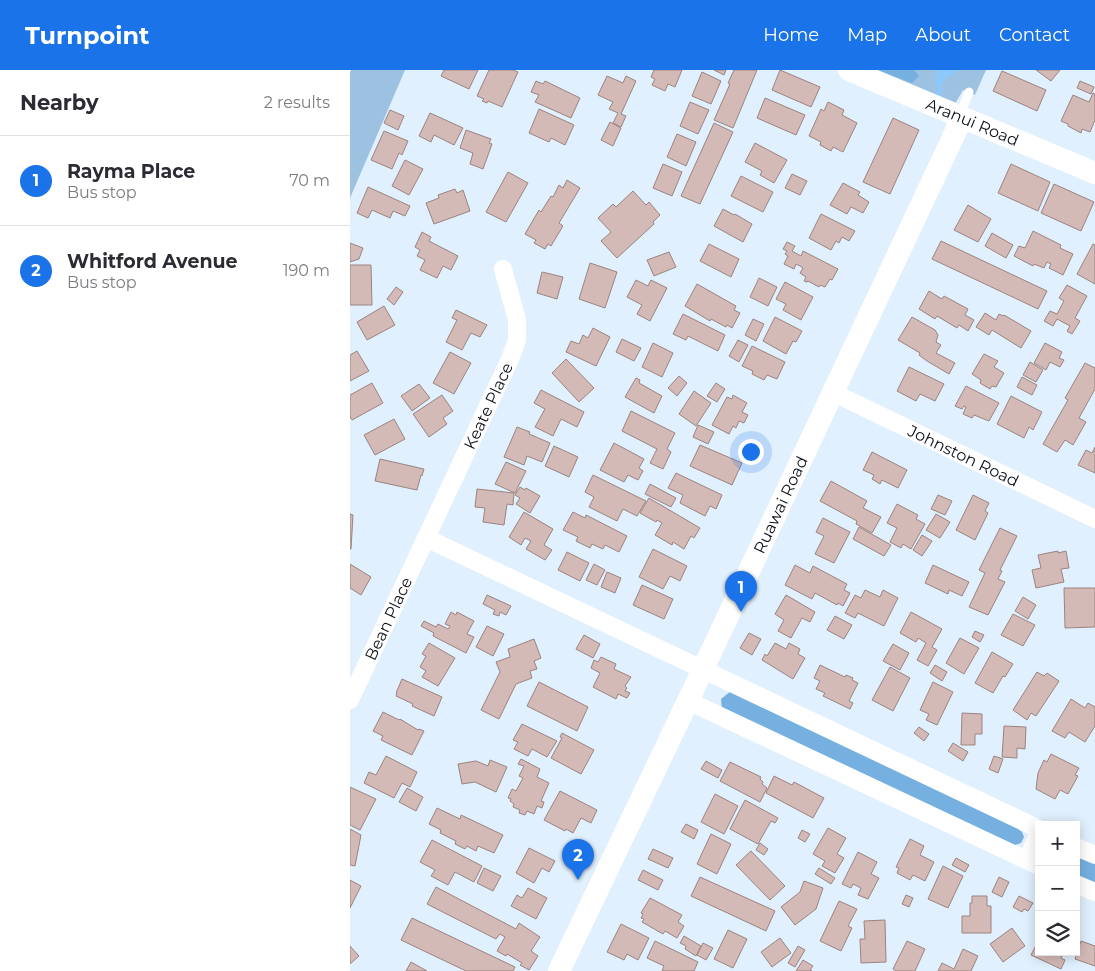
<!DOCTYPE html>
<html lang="en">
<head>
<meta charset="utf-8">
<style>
	body { margin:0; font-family:Montserrat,sans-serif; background:#f2f2f3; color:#2b2b33 }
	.controls { position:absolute; right:15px; bottom:15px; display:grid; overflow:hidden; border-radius:0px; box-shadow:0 2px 12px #0003 }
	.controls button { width:45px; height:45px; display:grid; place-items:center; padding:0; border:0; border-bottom:1px solid #e1e1e2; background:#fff; color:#2b2b33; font:25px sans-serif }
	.you { position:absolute; left:400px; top:381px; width:18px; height:18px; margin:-12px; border:4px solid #fff; border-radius:50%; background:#1a73e8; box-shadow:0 0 0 8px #1a73e833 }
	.badge { display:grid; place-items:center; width:32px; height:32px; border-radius:50%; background:#1a73e8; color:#fff; font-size:16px; font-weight:700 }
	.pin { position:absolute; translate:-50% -41px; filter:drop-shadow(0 1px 2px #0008) }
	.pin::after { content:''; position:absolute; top:26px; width:18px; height:15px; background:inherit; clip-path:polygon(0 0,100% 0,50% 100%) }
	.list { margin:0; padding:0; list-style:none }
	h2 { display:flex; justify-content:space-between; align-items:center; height:65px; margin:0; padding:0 20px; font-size:21px }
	h2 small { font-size:16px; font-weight:400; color:#7c7c81 }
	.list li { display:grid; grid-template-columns:32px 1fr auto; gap:15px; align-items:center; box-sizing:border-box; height:90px; padding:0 20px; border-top:1px solid #e1e1e2 }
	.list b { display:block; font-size:19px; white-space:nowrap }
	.list p { margin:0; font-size:16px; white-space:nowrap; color:#7c7c81 }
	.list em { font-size:16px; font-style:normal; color:#7c7c81 }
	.icon { flex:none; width:28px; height:28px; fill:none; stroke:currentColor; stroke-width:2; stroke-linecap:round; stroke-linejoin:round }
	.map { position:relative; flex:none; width:745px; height:901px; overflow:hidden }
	header { display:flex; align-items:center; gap:30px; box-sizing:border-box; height:70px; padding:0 25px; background:#1a73e8; color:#fff }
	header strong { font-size:24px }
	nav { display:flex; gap:28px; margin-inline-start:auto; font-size:18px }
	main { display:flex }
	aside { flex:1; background:#fff }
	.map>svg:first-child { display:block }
</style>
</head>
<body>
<header>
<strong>Turnpoint</strong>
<nav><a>Home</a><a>Map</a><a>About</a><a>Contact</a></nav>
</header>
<main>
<aside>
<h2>Nearby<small>2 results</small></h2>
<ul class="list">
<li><span class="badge">1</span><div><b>Rayma Place</b><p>Bus stop</p></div><em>70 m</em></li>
<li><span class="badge">2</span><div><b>Whitford Avenue</b><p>Bus stop</p></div><em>190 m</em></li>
</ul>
</aside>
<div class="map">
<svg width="745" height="901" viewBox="0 0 745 901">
	<rect width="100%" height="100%" fill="#e1f0fe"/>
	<g fill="#9dc1e0">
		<path d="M 1,0 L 55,0 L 0,128 L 0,3 Z"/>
		<path d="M 525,0 L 636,0 L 625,25 L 613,20 L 605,34 Z"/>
	</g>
	<g fill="#75b0e1">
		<path d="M 528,0 L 564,0 L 569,6 L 562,13 Z"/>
		<path d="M 381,621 L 663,755 L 672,762 L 674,767 L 671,773 L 662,776 L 372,640 L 371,629 Z"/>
		<path d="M 726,786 L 745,793 L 745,814 L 726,806 Z"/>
	</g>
	<path fill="#8dc8fb" d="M 588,0 L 609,0 L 597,8 L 590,18 L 584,12 Z"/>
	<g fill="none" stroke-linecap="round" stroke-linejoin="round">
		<path stroke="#8dc8fb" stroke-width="5" d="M 589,26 L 590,18"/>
	</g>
	<g fill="#d4bab6" stroke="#9b837f">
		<path d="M 94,0 L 128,0 L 119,19 L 91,6 Z"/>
		<path d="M 139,0 L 163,0 L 168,2 L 152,37 L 138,31 L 137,33 L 132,31 L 134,29 L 127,26 Z"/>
		<path d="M 304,0 L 332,0 L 325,17 L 318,14 L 315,21 L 302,15 L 305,9 L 301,7 Z"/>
		<path d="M 364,0 L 376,0 L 374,5 Z"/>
		<path d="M 384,0 L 407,0 L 383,58 L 364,50 L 380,14 L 378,13 Z"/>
		<path d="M 430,0 L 470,17 L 461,37 L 422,20 Z"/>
		<path d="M 686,0 L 710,0 L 701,11 Z"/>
		<path d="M 652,1 L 696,20 L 687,41 L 643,21 Z"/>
		<path d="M 352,2 L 371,11 L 361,34 L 342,26 Z"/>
		<path d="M 257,6 L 273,13 L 276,6 L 286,11 L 271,44 L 276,46 L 271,57 L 263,53 L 268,43 L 259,39 L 263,32 L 248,25 Z"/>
		<path d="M 186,11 L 193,14 L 195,11 L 230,28 L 221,48 L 185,32 L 189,25 L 181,22 Z"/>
		<path d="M 730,11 L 744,17 L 741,24 L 727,18 Z"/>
		<path d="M 743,23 L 745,24 L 745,50 L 740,62 L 732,59 L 731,63 L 718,56 L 718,54 L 711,51 L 723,25 L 739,32 Z"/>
		<path d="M 415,28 L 455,45 L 446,65 L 407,48 Z"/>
		<path d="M 340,32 L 359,40 L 348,64 L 330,56 Z"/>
		<path d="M 478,32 L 494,40 L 492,45 L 507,53 L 493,82 L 483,77 L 481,81 L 470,75 L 471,72 L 459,66 L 471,39 L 474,41 Z"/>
		<path d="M 189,39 L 224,55 L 215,75 L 201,68 L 199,72 L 179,63 Z"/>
		<path d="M 40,40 L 54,46 L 48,60 L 34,53 Z"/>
		<path d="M 80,43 L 113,58 L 104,75 L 84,65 L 81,72 L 69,66 Z"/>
		<path d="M 543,48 L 569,60 L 540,124 L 513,112 Z"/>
		<path d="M 260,52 L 271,58 L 263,76 L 251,70 Z"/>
		<path d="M 364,53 L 383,62 L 350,134 L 331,126 Z"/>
		<path d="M 116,60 L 141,69 L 139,73 L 142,74 L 133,99 L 120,94 L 123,83 L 110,78 Z"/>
		<path d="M 34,61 L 58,71 L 52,85 L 49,83 L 42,99 L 21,90 Z"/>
		<path d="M 327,64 L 346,72 L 336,96 L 317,87 Z"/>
		<path d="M 405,73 L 437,90 L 424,113 L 410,105 L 412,101 L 395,92 Z"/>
		<path d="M 55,90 L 73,99 L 59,125 L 42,116 Z"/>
		<path d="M 313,94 L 332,102 L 322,126 L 303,118 Z"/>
		<path d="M 661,94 L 700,112 L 688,141 L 648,123 Z"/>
		<path d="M 158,102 L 178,113 L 156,152 L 136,142 Z"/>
		<path d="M 442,104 L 457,111 L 450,125 L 435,118 Z"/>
		<path d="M 391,106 L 423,122 L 413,142 L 381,126 Z"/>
		<path d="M 217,110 L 230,118 L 209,153 L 213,156 L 201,176 L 198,174 L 195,179 L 184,173 L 186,170 L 175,164 L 189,140 L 191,142 L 201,126 L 203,127 L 209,115 L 213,118 Z"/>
		<path d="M 493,113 L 510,122 L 508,125 L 519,132 L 513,143 L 501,137 L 497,144 L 480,135 Z"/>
		<path d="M 704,114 L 744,132 L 731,161 L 691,143 Z"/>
		<path d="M 18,117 L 60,136 L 55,146 L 43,141 L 40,148 L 22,140 L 18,148 L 7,143 Z"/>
		<path d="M 105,119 L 107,123 L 113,120 L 120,141 L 84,154 L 76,133 L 89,128 L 88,125 Z"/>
		<path d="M 283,121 L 296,135 L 299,132 L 310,145 L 303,152 L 304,154 L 267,188 L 251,171 L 261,162 L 248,148 L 263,134 L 266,137 Z"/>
		<path d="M 618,135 L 641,149 L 628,172 L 604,160 Z"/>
		<path d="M 373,139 L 384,145 L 385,144 L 402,154 L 393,172 L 364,156 Z"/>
		<path d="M 471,144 L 505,161 L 499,171 L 492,167 L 489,173 L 486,171 L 481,180 L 459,168 Z"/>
		<path d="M 683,161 L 711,175 L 710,178 L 723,184 L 713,205 L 699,198 L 701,194 L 697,192 L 694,198 L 684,194 L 683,196 L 664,186 L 669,176 L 675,178 Z"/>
		<path d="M 72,162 L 81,167 L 79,171 L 108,186 L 101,200 L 93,196 L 87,208 L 70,200 L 75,190 L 67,186 L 70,180 L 65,177 Z"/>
		<path d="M 642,163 L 663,175 L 656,188 L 635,176 Z"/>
		<path d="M 591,171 L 697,221 L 688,239 L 582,189 Z"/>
		<path d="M 437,172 L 445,176 L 442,181 L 451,186 L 453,181 L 488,199 L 482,210 L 480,209 L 475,217 L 470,215 L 469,217 L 458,211 L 457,212 L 454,211 L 456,207 L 450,203 L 453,198 L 450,196 L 446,194 L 444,199 L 434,194 L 438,186 L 435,184 L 437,181 L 433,179 Z"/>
		<path d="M 0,173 L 13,178 L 9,189 L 0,192 Z"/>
		<path d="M 359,174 L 389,189 L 381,207 L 350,191 Z"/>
		<path d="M 743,174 L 745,175 L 745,214 L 727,204 Z"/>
		<path d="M 319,182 L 326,197 L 304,206 L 297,190 Z"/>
		<path d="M 240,193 L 267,202 L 255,238 L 229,229 Z"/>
		<path d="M 0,195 L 21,195 L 22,235 L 0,235 Z"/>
		<path d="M 192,202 L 213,207 L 207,229 L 187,223 Z"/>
		<path d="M 409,208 L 427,217 L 418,236 L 400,227 Z"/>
		<path d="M 286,210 L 298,216 L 301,210 L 317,218 L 300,251 L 287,244 L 292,235 L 277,227 Z"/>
		<path d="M 435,212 L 463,227 L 451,250 L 433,240 L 436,234 L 426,229 Z"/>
		<path d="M 347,214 L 386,236 L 384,240 L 390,243 L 382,258 L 377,255 L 376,257 L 361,249 L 360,251 L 335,236 Z"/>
		<path d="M 717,215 L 737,226 L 725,248 L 730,251 L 722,264 L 717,261 L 720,256 L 707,249 L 703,256 L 694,251 L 700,241 L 707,244 L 714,231 L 709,228 Z"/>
		<path d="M 46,217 L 53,222 L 44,235 L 37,229 Z"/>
		<path d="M 579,221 L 592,229 L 594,226 L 618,239 L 615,245 L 624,250 L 618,261 L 609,255 L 607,258 L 587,246 L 585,249 L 569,239 Z"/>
		<path d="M 34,236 L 45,255 L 17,270 L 7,252 Z"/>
		<path d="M 106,240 L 137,255 L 130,267 L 121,263 L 112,280 L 96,272 L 107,250 L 102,248 Z"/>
		<path d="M 635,243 L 646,250 L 649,244 L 653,246 L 654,245 L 681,261 L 671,278 L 642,260 L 639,265 L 626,257 Z"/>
		<path d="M 333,244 L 375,265 L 368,281 L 338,266 L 336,270 L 323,264 Z"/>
		<path d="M 425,247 L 452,261 L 446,272 L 443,271 L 436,284 L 413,271 Z"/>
		<path d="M 562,247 L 585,260 L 588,265 L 586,272 L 591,275 L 586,283 L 605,293 L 599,304 L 577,291 L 569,285 L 570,283 L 548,270 Z"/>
		<path d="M 403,249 L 414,254 L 406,271 L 395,265 Z"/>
		<path d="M 243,258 L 260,267 L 246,296 L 216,282 L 221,271 L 229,274 L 233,265 L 238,268 Z"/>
		<path d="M 272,269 L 291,278 L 284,291 L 266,282 Z"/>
		<path d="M 388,270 L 398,275 L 389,292 L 379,286 Z"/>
		<path d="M 303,273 L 323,283 L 312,307 L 292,297 Z"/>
		<path d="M 695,273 L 712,282 L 709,288 L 714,290 L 710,297 L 700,292 L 696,300 L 684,293 Z"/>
		<path d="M 402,276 L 435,292 L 427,309 L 417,305 L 414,310 L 402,304 L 403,301 L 392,296 Z"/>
		<path d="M 7,281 L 19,301 L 0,311 L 0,285 Z"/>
		<path d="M 100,282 L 121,293 L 104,324 L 83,313 Z"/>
		<path d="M 634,284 L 648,291 L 644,297 L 654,303 L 646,317 L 642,316 L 640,319 L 630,313 L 631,310 L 622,304 Z"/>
		<path d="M 216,289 L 244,318 L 229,332 L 202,303 Z"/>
		<path d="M 680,292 L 693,300 L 686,312 L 673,305 Z"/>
		<path d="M 735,293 L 745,298 L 745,319 L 729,348 L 736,352 L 723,375 L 715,370 L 707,382 L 693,374 L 718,330 L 715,328 Z"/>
		<path d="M 559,297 L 594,314 L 585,331 L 570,324 L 566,331 L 547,321 Z"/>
		<path d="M 329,306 L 337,313 L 327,326 L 318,318 Z"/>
		<path d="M 672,307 L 687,315 L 682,325 L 667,317 Z"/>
		<path d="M 286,308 L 290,310 L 289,313 L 312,326 L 304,343 L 275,327 Z"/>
		<path d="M 22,313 L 33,333 L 2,350 L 0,347 L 0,325 Z"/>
		<path d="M 366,313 L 375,319 L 367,332 L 357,326 Z"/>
		<path d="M 69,314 L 80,328 L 62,341 L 51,326 Z"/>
		<path d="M 616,316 L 649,333 L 639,351 L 624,345 L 622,348 L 613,344 L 616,337 L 614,336 L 612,339 L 605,336 Z"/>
		<path d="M 191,320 L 234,342 L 227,357 L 211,349 L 203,366 L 185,357 L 195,339 L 184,333 Z"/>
		<path d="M 344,321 L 361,333 L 346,356 L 329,344 Z"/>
		<path d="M 92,325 L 103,341 L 93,348 L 97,354 L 79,367 L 63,344 Z"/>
		<path d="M 383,325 L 397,333 L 392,342 L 398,345 L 394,353 L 389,351 L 386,358 L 383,356 L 379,364 L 362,355 L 377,327 L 382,329 Z"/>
		<path d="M 661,326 L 692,342 L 683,360 L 679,357 L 674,368 L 647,354 Z"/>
		<path d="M 281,341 L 325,363 L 317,379 L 321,382 L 313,399 L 300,393 L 307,379 L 272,361 Z"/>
		<path d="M 44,349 L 55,369 L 25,385 L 14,365 Z"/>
		<path d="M 348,355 L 364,362 L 358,374 L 343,367 Z"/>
		<path d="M 167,357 L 180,362 L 179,364 L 200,373 L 192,392 L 177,386 L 174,395 L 154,387 Z"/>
		<path d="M 264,373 L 294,389 L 289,398 L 293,401 L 288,410 L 278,405 L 274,412 L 250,400 Z"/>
		<path d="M 350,375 L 392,393 L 382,415 L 340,396 Z"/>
		<path d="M 204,376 L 228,387 L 219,407 L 195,396 Z"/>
		<path d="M 745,377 L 745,403 L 728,395 L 736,380 L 742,383 Z"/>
		<path d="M 522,382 L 557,400 L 548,418 L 532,410 L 530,414 L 522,409 L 524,405 L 513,400 Z"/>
		<path d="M 30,389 L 74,399 L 72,406 L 71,405 L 67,420 L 25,411 Z"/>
		<path d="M 156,392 L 176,401 L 165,423 L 145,414 Z"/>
		<path d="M 326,403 L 372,425 L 366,439 L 360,436 L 355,446 L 330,433 L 333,425 L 318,418 Z"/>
		<path d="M 243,405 L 296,431 L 287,446 L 273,439 L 267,451 L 239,437 L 244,427 L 235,422 Z"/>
		<path d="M 481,411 L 517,431 L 513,438 L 531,447 L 522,463 L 506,454 L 507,451 L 470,431 Z"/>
		<path d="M 300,414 L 326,428 L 321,437 L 295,424 Z"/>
		<path d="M 170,417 L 175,420 L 176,418 L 190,426 L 180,443 L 166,434 L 170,428 L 165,425 Z"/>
		<path d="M 127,419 L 164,423 L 163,435 L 157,434 L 154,455 L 133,452 L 135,438 L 125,437 Z"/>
		<path d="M 588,425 L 602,431 L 595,445 L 581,439 Z"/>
		<path d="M 623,425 L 639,433 L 635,441 L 638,443 L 625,470 L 606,460 Z"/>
		<path d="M 299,428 L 350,458 L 344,468 L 341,466 L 334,479 L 323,472 L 322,475 L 305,465 L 312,453 L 307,450 L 306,452 L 290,443 Z"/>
		<path d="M 547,434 L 568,445 L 566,449 L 575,454 L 561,479 L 553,474 L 551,478 L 540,472 L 547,458 L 537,453 Z"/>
		<path d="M 174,442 L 203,459 L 194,475 L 202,480 L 195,490 L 176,479 L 181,471 L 175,468 L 171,475 L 159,467 Z"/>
		<path d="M 223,442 L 235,448 L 236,445 L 277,466 L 269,482 L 255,475 L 253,479 L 242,474 L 240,478 L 226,471 L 228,467 L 213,460 Z"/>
		<path d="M 0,444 L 3,445 L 1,479 L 0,479 Z"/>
		<path d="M 586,444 L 600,452 L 590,468 L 576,460 Z"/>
		<path d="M 473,448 L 500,462 L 484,493 L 465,484 L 474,466 L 466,462 Z"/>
		<path d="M 509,457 L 541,475 L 534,486 L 503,469 Z"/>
		<path d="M 650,458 L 667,466 L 650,500 L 652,501 L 648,509 L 655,512 L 638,545 L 619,537 L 635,503 L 629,500 Z"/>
		<path d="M 572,465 L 582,471 L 572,486 L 563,480 Z"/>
		<path d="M 303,479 L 337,496 L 330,511 L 320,506 L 313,519 L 289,507 Z"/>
		<path d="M 708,481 L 708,483 L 716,481 L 719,498 L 711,499 L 714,512 L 686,518 L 682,500 L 691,498 L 688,485 Z"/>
		<path d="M 217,482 L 239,493 L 230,511 L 208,500 Z"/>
		<path d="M 0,494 L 21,507 L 11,525 L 0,518 Z"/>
		<path d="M 244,494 L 255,500 L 247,515 L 236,510 Z"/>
		<path d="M 445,495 L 460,503 L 463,496 L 497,514 L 494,520 L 500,523 L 493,536 L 488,533 L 487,535 L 465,523 L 462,529 L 435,515 Z"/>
		<path d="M 583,495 L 619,512 L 612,526 L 599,520 L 598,524 L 575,513 Z"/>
		<path d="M 257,502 L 271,508 L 265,523 L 251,517 Z"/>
		<path d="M 292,515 L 323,529 L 314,549 L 283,535 Z"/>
		<path d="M 714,518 L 745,518 L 745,557 L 715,558 Z"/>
		<path d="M 515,520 L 530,527 L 533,520 L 548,528 L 534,556 L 508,543 L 505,548 L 495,543 L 505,525 L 511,528 Z"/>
		<path d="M 137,525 L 161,536 L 156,545 L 150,542 L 149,546 L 143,544 L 145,540 L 133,534 Z"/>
		<path d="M 436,525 L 465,542 L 460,552 L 452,548 L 441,568 L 428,561 L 434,550 L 425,544 Z"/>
		<path d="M 673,527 L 686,535 L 678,549 L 665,541 Z"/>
		<path d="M 101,542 L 106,545 L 107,542 L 124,551 L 117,564 L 124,567 L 116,583 L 83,566 L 84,563 L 71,556 L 74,551 L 86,557 L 88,554 L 98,559 L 100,556 L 95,554 Z"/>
		<path d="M 561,542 L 592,559 L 582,577 L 587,580 L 578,596 L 567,590 L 576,573 L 568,568 L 566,572 L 550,563 Z"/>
		<path d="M 663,544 L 685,555 L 673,576 L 651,565 Z"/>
		<path d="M 485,546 L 502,555 L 494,569 L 477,560 Z"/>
		<path d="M 137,556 L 154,564 L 143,586 L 126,577 Z"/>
		<path d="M 625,561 L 634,565 L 630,572 L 622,567 Z"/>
		<path d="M 399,563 L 411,569 L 402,585 L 390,578 Z"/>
		<path d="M 234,565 L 250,574 L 243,588 L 226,579 Z"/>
		<path d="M 610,568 L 629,578 L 614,604 L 596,593 Z"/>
		<path d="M 184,569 L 191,588 L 184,591 L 187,599 L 180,601 L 182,608 L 166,614 L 149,649 L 131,640 L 150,602 L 146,592 L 160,587 L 158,579 Z"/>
		<path d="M 79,573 L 105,588 L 88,616 L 72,607 L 76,601 L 70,597 L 76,586 L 72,584 Z"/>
		<path d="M 425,573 L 436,579 L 439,573 L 450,579 L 448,584 L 455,588 L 443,609 L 412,590 L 415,584 L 417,586 Z"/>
		<path d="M 543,574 L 559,583 L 550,600 L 533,591 Z"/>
		<path d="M 642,582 L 663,594 L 655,607 L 653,606 L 643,623 L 625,613 Z"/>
		<path d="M 251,587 L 266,594 L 264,599 L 281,607 L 275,616 L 277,618 L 275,621 L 280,623 L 277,628 L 268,624 L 266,629 L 243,617 L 250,603 L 241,598 L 244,590 L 248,592 Z"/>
		<path d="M 470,595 L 495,607 L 496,605 L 503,608 L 502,610 L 508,613 L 499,631 L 503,633 L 500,639 L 473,626 L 475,623 L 466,619 L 470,611 L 464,608 Z"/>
		<path d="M 585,595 L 597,602 L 592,611 L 580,603 Z"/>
		<path d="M 540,597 L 560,608 L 543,641 L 522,630 Z"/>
		<path d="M 687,602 L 694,606 L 697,603 L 709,611 L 686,646 L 681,643 L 677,650 L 663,640 Z"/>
		<path d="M 52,609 L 92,627 L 84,646 L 62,636 L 63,634 L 46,626 L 47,624 L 46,623 Z"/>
		<path d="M 189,612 L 238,637 L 227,661 L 177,636 Z"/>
		<path d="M 583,612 L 603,622 L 587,655 L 576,650 L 579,644 L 570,640 Z"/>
		<path d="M 721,629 L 735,638 L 738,633 L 745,637 L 745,656 L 735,672 L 719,662 L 715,668 L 702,661 Z"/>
		<path d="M 33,642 L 49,650 L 50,649 L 68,660 L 69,659 L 74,661 L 62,685 L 31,670 L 33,666 L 23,661 Z"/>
		<path d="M 612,643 L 632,644 L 632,664 L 625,664 L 625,675 L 611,675 Z"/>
		<path d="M 172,654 L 207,671 L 197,687 L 182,679 L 178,686 L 164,679 L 168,672 L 163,670 Z"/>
		<path d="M 654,656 L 676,657 L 675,679 L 667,678 L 667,688 L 652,687 Z"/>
		<path d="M 569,657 L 579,664 L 574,671 L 564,663 Z"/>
		<path d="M 212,663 L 244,680 L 231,704 L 201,688 L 212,668 L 210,667 Z"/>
		<path d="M 603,673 L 618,682 L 613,691 L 598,681 Z"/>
		<path d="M 701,684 L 729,698 L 725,705 L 728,706 L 718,724 L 710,720 L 705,729 L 686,719 L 688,703 L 694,690 L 697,692 Z"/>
		<path d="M 36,686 L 67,702 L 60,717 L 52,713 L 44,728 L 14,713 L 19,702 L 26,705 Z"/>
		<path d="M 644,686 L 653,689 L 648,703 L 639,699 Z"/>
		<path d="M 171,689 L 190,699 L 187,707 L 199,713 L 191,731 L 194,732 L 192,738 L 187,736 L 184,744 L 177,741 L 175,745 L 169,743 L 170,740 L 163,737 L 164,734 L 160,731 L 161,729 L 158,728 L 162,719 L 166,721 L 173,708 L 169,706 L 174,696 L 168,694 Z"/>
		<path d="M 140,690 L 157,697 L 146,722 L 125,712 L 112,714 L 108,694 L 126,691 L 138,696 Z"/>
		<path d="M 356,691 L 372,700 L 368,708 L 351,699 Z"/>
		<path d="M 380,692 L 411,707 L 410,709 L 413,712 L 412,714 L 417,718 L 410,732 L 370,711 Z"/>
		<path d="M 424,706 L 442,715 L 444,712 L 474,728 L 463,748 L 416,723 Z"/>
		<path d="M 0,717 L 26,729 L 10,760 L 0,755 Z"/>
		<path d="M 57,718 L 73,727 L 66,741 L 49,732 Z"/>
		<path d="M 210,721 L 247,740 L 241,753 L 231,748 L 223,763 L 216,759 L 215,761 L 194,750 Z"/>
		<path d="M 365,724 L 388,736 L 374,764 L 351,752 Z"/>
		<path d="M 395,730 L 428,748 L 425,753 L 421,751 L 408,774 L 380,759 Z"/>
		<path d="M 87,738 L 110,749 L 111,745 L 153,765 L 144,783 L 128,776 L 126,781 L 117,776 L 115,779 L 105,774 L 106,771 L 90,763 L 91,760 L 79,754 Z"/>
		<path d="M 336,754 L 348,760 L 344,769 L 331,762 Z"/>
		<path d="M 478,758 L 496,768 L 487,784 L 494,788 L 485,803 L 472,796 L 475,791 L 463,784 Z"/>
		<path d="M 0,759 L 11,765 L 5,796 L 0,795 Z"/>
		<path d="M 452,760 L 460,764 L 455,772 L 448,768 Z"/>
		<path d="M 361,764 L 381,774 L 367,804 L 347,794 Z"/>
		<path d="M 560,769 L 574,776 L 570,785 L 584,792 L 575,811 L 563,805 L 560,810 L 547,803 L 549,798 L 546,797 Z"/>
		<path d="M 82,770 L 132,796 L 124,812 L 105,802 L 98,815 L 81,806 L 85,800 L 70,792 Z"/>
		<path d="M 410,773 L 418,779 L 414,785 L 406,780 Z"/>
		<path d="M 179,778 L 205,791 L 199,802 L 192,798 L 184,813 L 166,803 Z"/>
		<path d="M 303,779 L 323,788 L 318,798 L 298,789 Z"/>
		<path d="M 401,781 L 435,816 L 420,830 L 386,795 Z"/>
		<path d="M 508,782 L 527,792 L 521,804 L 529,808 L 518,829 L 508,825 L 511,818 L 503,814 L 501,818 L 492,814 Z"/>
		<path d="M 606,788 L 619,795 L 615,802 L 602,795 Z"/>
		<path d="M 593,796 L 613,806 L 598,838 L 578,829 Z"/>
		<path d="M 134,798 L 151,806 L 143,821 L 127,813 Z"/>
		<path d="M 469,798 L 485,808 L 481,814 L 465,804 Z"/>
		<path d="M 293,800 L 313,810 L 308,820 L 288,810 Z"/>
		<path d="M 350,807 L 425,841 L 416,861 L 341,826 Z"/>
		<path d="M 649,807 L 659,812 L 652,827 L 642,822 Z"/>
		<path d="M 0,810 L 11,816 L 0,838 Z"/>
		<path d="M 454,811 L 473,818 L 466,839 L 445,855 L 431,837 L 450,822 Z"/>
		<path d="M 86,817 L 166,859 L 169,853 L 190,867 L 181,881 L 188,886 L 179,900 L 170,895 L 172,893 L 157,884 L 156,886 L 147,881 L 155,867 L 150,864 L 146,869 L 77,834 Z"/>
		<path d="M 178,818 L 197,828 L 186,849 L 161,836 L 167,825 L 172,828 Z"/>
		<path d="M 556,825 L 563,828 L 559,837 L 552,834 Z"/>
		<path d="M 622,826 L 637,826 L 637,836 L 641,836 L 641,863 L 612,863 L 612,846 L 620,846 L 620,833 L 622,833 Z"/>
		<path d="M 669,826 L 683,833 L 678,841 L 674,839 L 672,842 L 663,837 Z"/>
		<path d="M 300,828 L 332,845 L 328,852 L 334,856 L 327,868 L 315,861 L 313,864 L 292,852 L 294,849 L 291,848 L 293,844 L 291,843 Z"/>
		<path d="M 489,831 L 507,839 L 498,856 L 502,858 L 491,881 L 470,871 Z"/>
		<path d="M 62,848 L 165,897 L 163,901 L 116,901 L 51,870 Z"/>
		<path d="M 535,850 L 536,892 L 511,893 L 510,869 L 515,869 L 514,851 Z"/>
		<path d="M 271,854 L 299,868 L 288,890 L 277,884 L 274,890 L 257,882 Z"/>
		<path d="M 662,858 L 675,876 L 653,892 L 640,874 Z"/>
		<path d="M 378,860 L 397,869 L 383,898 L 364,889 Z"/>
		<path d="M 334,866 L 351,876 L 346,886 L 335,879 L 336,876 L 330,873 Z"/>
		<path d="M 430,868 L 441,883 L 422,897 L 411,882 Z"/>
		<path d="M 689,869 L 689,882 L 714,882 L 711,888 L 715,890 L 711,899 L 681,885 Z"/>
		<path d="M 305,871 L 348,892 L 344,901 L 312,901 L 314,896 L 297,888 Z"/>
		<path d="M 557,871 L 575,879 L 565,901 L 546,901 L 543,899 Z"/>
		<path d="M 731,871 L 745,876 L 745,896 L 725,889 Z"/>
		<path d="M 353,873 L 363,878 L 356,890 L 347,885 Z"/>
		<path d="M 0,876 L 9,886 L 0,894 Z"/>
		<path d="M 448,876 L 455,880 L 445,897 L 438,893 Z"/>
		<path d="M 613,879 L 628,886 L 621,901 L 588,901 L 592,893 L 604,899 Z"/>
		<path d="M 453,890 L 463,896 L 460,900 L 462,901 L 446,901 Z"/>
		<path d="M 61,892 L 77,901 L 56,901 Z"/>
	</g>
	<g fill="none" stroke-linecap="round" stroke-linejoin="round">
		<path stroke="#fff" stroke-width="9" d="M 610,45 L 619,22"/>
		<g stroke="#fff" stroke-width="18">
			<path id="s1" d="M 482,322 L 745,449"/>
			<path d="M 76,468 L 689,759"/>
			<path id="s2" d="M 0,630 L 160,289 L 167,270 L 167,250 L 153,199"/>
			<path d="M 338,631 L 689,796"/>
			<path d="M 726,777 L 745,785"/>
			<path d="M 677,790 L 689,762"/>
			<path d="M 726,814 L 745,822"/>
		</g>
		<g stroke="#fff" stroke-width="22">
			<path id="s3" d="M 499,0 L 745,103"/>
			<path id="s4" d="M 209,901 L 338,631 L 612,48"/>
		</g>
	</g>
	<g text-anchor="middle" stroke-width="5" stroke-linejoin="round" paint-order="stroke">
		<g font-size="16" fill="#0d1319" stroke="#f8fcff">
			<text dy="6" stroke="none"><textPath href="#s3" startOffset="134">Aranui Road</textPath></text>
			<text dy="6" stroke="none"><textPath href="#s2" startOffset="325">Keate Place</textPath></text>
			<text dy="6" stroke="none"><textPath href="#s1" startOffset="146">Johnston Road</textPath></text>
			<text dy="6" stroke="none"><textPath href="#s4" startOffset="516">Ruawai Road</textPath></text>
			<text dy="6" stroke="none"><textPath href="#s2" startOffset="90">Bean Place</textPath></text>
		</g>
	</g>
</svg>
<div class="controls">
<button>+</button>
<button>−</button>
<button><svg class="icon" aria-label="layers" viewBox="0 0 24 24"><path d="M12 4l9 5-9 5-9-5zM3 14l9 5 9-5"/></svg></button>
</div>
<div class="you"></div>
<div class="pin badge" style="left:391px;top:542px">1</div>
<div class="pin badge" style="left:228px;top:810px">2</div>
</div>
</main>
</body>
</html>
